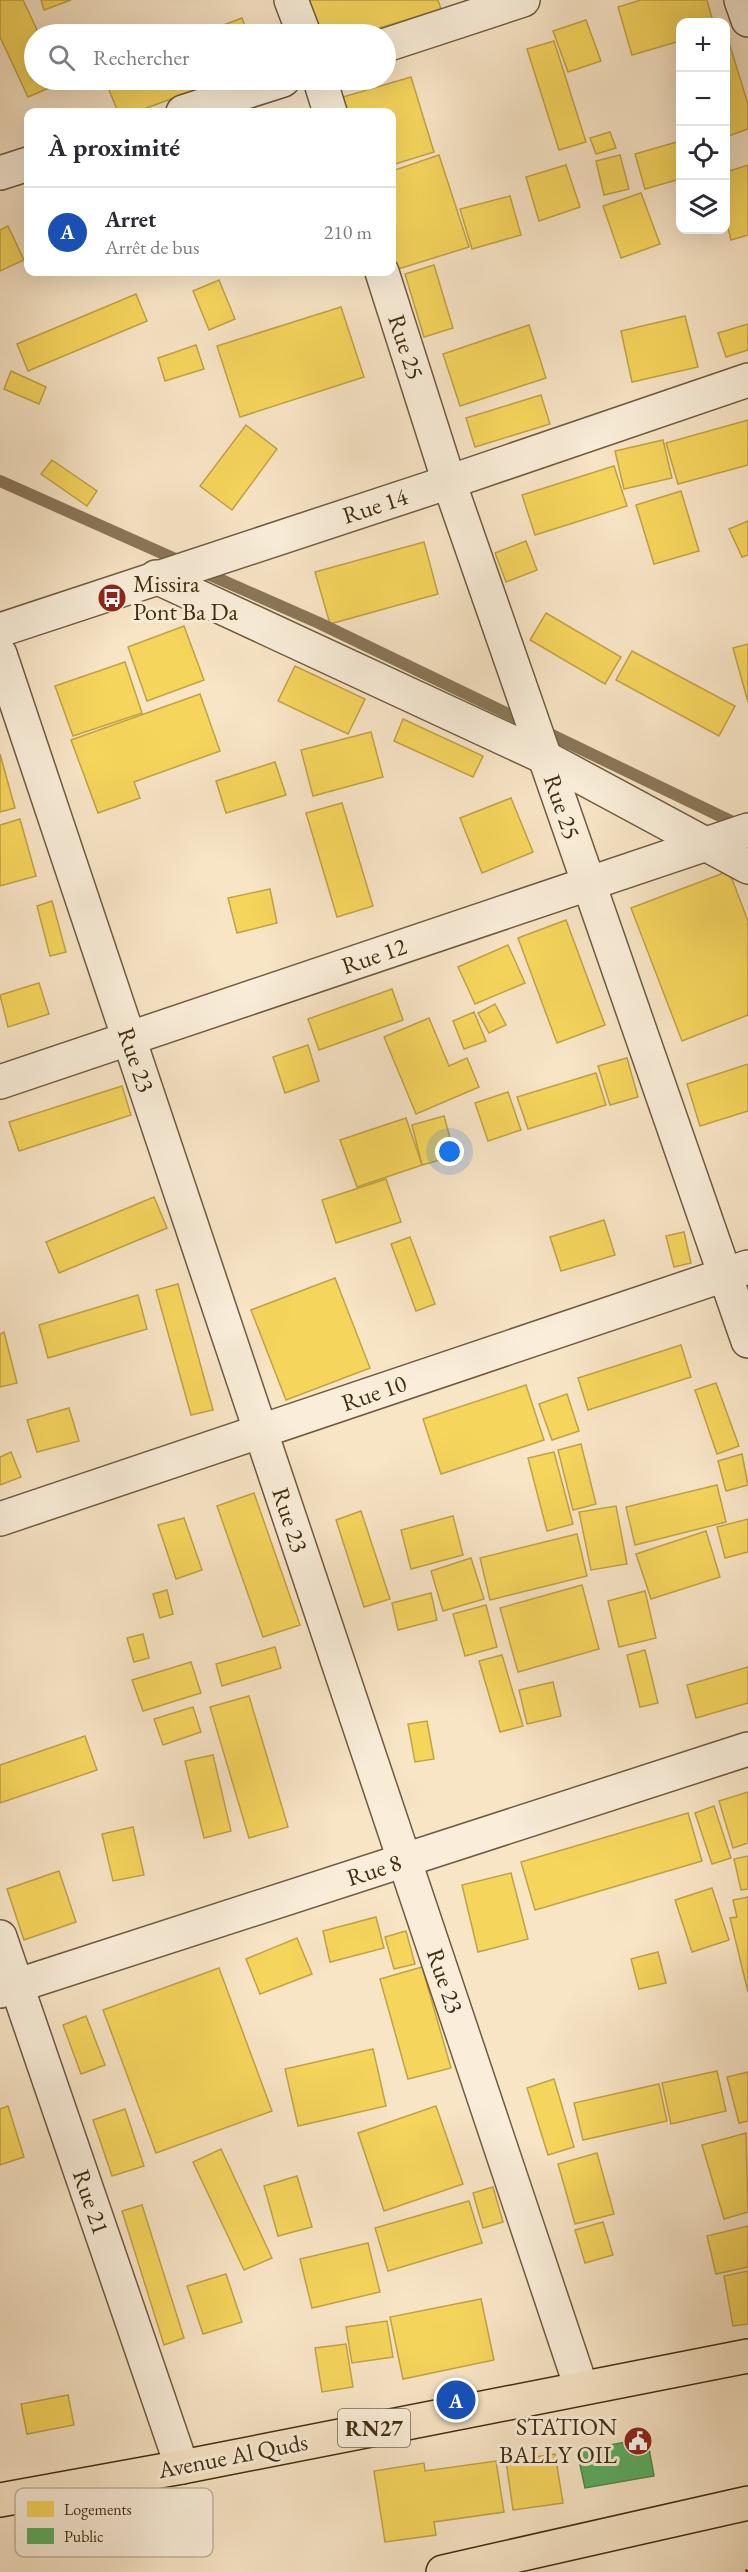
<!DOCTYPE html>
<html lang="fr">
<head>
<meta charset="utf-8">
<style>
	body { margin:0; font-family:"EB Garamond",serif; background:#f2f2f3; color:#2b2b33 }
	.controls { position:absolute; right:18px; top:18px; display:grid; overflow:hidden; border-radius:12px; box-shadow:0 6px 24px #0002 }
	.controls button { width:54px; height:54px; display:grid; place-items:center; padding:0; border:0; border-bottom:2px solid #e1e1e2; background:#fff; color:#2b2b33; font:30px sans-serif }
	.you { position:absolute; left:450px; top:1152px; width:21px; height:21px; margin:-15px; border:4px solid #fff; border-radius:50%; background:#1a73e8; box-shadow:0 0 0 9px #1a73e833 }
	.badge { display:grid; place-items:center; width:39px; height:39px; border-radius:50%; background:#8f2418; color:#fff; font-size:20px; font-weight:700 }
	.pin { position:absolute; translate:-50% -50%; border:3px solid #fff; box-shadow:0 2px 6px #0006 }
	.list { margin:0; padding:0; list-style:none }
	h2 { display:flex; justify-content:space-between; align-items:center; height:78px; margin:0; padding:0 24px; font-size:26px }
	h2 small { font-size:20px; font-weight:400; color:#7c7c81 }
	.list li { display:grid; grid-template-columns:39px 1fr auto; gap:18px; align-items:center; box-sizing:border-box; height:90px; padding:0 24px; border-top:2px solid #e1e1e2 }
	.list b { display:block; font-size:22px; white-space:nowrap }
	.list p { margin:0; font-size:20px; white-space:nowrap; color:#7c7c81 }
	.list em { font-size:20px; font-style:normal; color:#7c7c81 }
	.icon { flex:none; width:33px; height:33px; fill:none; stroke:currentColor; stroke-width:2; stroke-linecap:round; stroke-linejoin:round }
	.map { position:relative; flex:none; width:748px; height:2572px; overflow:hidden }
	.search { position:absolute; background:#fff; box-shadow:0 6px 24px #0002; left:24px; top:24px; width:372px; height:66px; display:flex; align-items:center; gap:15px; box-sizing:border-box; padding:0 21px; border-radius:33px; color:#7c7c81; font-size:22px }
	.panel { position:absolute; background:#fff; box-shadow:0 6px 24px #0002; left:24px; top:108px; width:372px; height:168px; border-radius:12px }
	.map>svg:first-child { display:block }
</style>
</head>
<body>
<div class="map">
<svg width="748" height="2572" viewBox="0 0 748 2572">
	<rect width="100%" height="100%" fill="#f8e5c6"/>
	<filter id="stains"><feTurbulence type="fractalNoise" baseFrequency=".00333" numOctaves="4"/><feColorMatrix values="0 0 0 0 .2 0 0 0 0 .09 0 0 0 0 .02 0 0 0 .5 -.17"/></filter>
	<radialGradient id="worn" r=".72"><stop offset=".6" stop-color="#630" stop-opacity="0"/><stop offset="1" stop-color="#630" stop-opacity=".3"/></radialGradient>
	<g fill="#f6d55c" stroke="#c0a345" stroke-width="1.5">
		<path d="M 0,0 L 23,0 L 39,34 L 34,34 L 34,80 L 59,80 L 61,83 L 28,97 L 0,37 Z"/>
		<path d="M 41,0 L 71,0 L 44,10 Z"/>
		<path d="M 305,0 L 438,0 L 441,9 L 360,34 L 316,34 Z"/>
		<path d="M 641,0 L 707,0 L 713,22 L 680,22 L 680,41 L 632,55 L 618,7 Z"/>
		<path d="M 242,18 L 248,34 L 200,34 Z"/>
		<path d="M 586,20 L 601,61 L 568,72 L 553,31 Z"/>
		<path d="M 726,33 L 748,104 L 748,129 L 726,137 Z"/>
		<path d="M 554,41 L 586,142 L 559,150 L 527,49 Z"/>
		<path d="M 411,77 L 434,152 L 392,165 L 392,112 L 347,112 L 343,97 Z"/>
		<path d="M 105,80 L 222,80 L 136,112 L 118,112 Z"/>
		<path d="M 610,132 L 616,148 L 596,154 L 590,138 Z"/>
		<path d="M 680,141 L 680,179 L 645,189 L 635,154 Z"/>
		<path d="M 439,155 L 469,247 L 395,270 L 392,259 L 392,171 Z"/>
		<path d="M 620,155 L 629,189 L 604,195 L 596,161 Z"/>
		<path d="M 566,165 L 580,207 L 539,221 L 526,177 Z"/>
		<path d="M 748,165 L 748,235 L 731,240 L 726,220 L 726,172 Z"/>
		<path d="M 641,193 L 660,244 L 621,258 L 603,206 Z"/>
		<path d="M 510,196 L 521,235 L 472,249 L 460,209 Z"/>
		<path d="M 8,226 L 24,260 L 0,271 L 0,230 Z"/>
		<path d="M 434,265 L 453,328 L 424,337 L 405,274 Z"/>
		<path d="M 219,280 L 235,319 L 209,330 L 193,291 Z"/>
		<path d="M 136,294 L 147,321 L 28,371 L 17,344 Z"/>
		<path d="M 341,307 L 364,377 L 240,417 L 217,346 Z"/>
		<path d="M 685,316 L 698,367 L 632,382 L 621,331 Z"/>
		<path d="M 748,324 L 748,350 L 726,357 L 718,333 Z"/>
		<path d="M 529,325 L 546,378 L 460,406 L 443,354 Z"/>
		<path d="M 196,345 L 204,369 L 165,381 L 158,358 Z"/>
		<path d="M 11,371 L 46,387 L 39,404 L 4,389 Z"/>
		<path d="M 541,395 L 550,424 L 475,447 L 466,418 Z"/>
		<path d="M 748,420 L 748,465 L 678,484 L 666,443 Z"/>
		<path d="M 246,425 L 277,449 L 232,510 L 200,486 Z"/>
		<path d="M 663,440 L 672,478 L 624,489 L 615,451 Z"/>
		<path d="M 52,460 L 97,491 L 87,506 L 41,474 Z"/>
		<path d="M 614,466 L 627,506 L 535,535 L 522,495 Z"/>
		<path d="M 681,491 L 699,551 L 654,564 L 636,505 Z"/>
		<path d="M 748,521 L 748,555 L 742,557 L 729,529 Z"/>
		<path d="M 526,541 L 537,570 L 506,582 L 495,553 Z"/>
		<path d="M 424,542 L 438,594 L 330,624 L 315,572 Z"/>
		<path d="M 546,613 L 621,657 L 605,684 L 530,640 Z"/>
		<path d="M 184,626 L 204,680 L 147,701 L 128,647 Z"/>
		<path d="M 748,644 L 748,702 L 733,648 Z"/>
		<path d="M 632,651 L 735,706 L 719,736 L 616,680 Z"/>
		<path d="M 125,662 L 142,713 L 73,736 L 55,686 Z"/>
		<path d="M 295,666 L 365,699 L 348,734 L 278,701 Z"/>
		<path d="M 200,694 L 220,751 L 134,782 L 140,798 L 98,813 L 71,740 Z"/>
		<path d="M 403,719 L 483,756 L 473,777 L 394,741 Z"/>
		<path d="M 371,732 L 383,777 L 313,796 L 301,750 Z"/>
		<path d="M 0,754 L 15,808 L 0,812 Z"/>
		<path d="M 275,762 L 286,795 L 226,813 L 216,781 Z"/>
		<path d="M 511,798 L 533,852 L 482,873 L 460,818 Z"/>
		<path d="M 342,803 L 373,906 L 337,917 L 306,813 Z"/>
		<path d="M 20,819 L 36,876 L 0,886 L 0,825 Z"/>
		<path d="M 729,871 L 748,921 L 748,1015 L 682,1041 L 631,908 Z"/>
		<path d="M 270,889 L 277,923 L 237,933 L 228,898 Z"/>
		<path d="M 52,901 L 66,952 L 50,956 L 37,906 Z"/>
		<path d="M 566,920 L 605,1025 L 557,1043 L 518,938 Z"/>
		<path d="M 508,945 L 525,983 L 475,1004 L 458,967 Z"/>
		<path d="M 39,983 L 49,1014 L 8,1027 L 0,995 Z"/>
		<path d="M 392,989 L 403,1020 L 319,1050 L 308,1019 Z"/>
		<path d="M 495,1004 L 506,1025 L 489,1033 L 478,1013 Z"/>
		<path d="M 474,1012 L 486,1041 L 464,1049 L 453,1021 Z"/>
		<path d="M 429,1018 L 449,1066 L 467,1058 L 479,1087 L 416,1114 L 384,1037 Z"/>
		<path d="M 308,1045 L 319,1081 L 285,1093 L 273,1057 Z"/>
		<path d="M 627,1058 L 638,1097 L 610,1105 L 598,1066 Z"/>
		<path d="M 748,1064 L 748,1111 L 700,1126 L 687,1084 Z"/>
		<path d="M 596,1073 L 606,1105 L 528,1129 L 517,1097 Z"/>
		<path d="M 122,1086 L 131,1115 L 19,1151 L 9,1122 Z"/>
		<path d="M 508,1092 L 521,1130 L 488,1141 L 475,1103 Z"/>
		<path d="M 444,1116 L 455,1156 L 422,1165 L 412,1125 Z"/>
		<path d="M 406,1118 L 422,1165 L 357,1187 L 340,1140 Z"/>
		<path d="M 386,1179 L 401,1222 L 336,1243 L 322,1200 Z"/>
		<path d="M 154,1197 L 167,1228 L 59,1273 L 46,1242 Z"/>
		<path d="M 604,1220 L 615,1255 L 561,1271 L 550,1237 Z"/>
		<path d="M 684,1232 L 691,1263 L 674,1267 L 666,1236 Z"/>
		<path d="M 410,1237 L 435,1304 L 416,1311 L 391,1244 Z"/>
		<path d="M 335,1278 L 370,1368 L 286,1400 L 251,1310 Z"/>
		<path d="M 178,1284 L 213,1410 L 191,1415 L 156,1290 Z"/>
		<path d="M 138,1295 L 147,1329 L 48,1358 L 39,1325 Z"/>
		<path d="M 4,1332 L 17,1383 L 0,1387 L 0,1334 Z"/>
		<path d="M 681,1345 L 691,1377 L 588,1410 L 578,1378 Z"/>
		<path d="M 716,1383 L 739,1446 L 717,1454 L 695,1390 Z"/>
		<path d="M 526,1385 L 544,1440 L 441,1474 L 423,1419 Z"/>
		<path d="M 567,1394 L 579,1431 L 552,1440 L 539,1404 Z"/>
		<path d="M 69,1408 L 79,1441 L 37,1452 L 27,1420 Z"/>
		<path d="M 581,1444 L 596,1504 L 573,1510 L 558,1450 Z"/>
		<path d="M 11,1452 L 21,1477 L 0,1485 L 0,1457 Z"/>
		<path d="M 554,1452 L 573,1524 L 547,1531 L 528,1458 Z"/>
		<path d="M 742,1454 L 748,1485 L 726,1491 L 718,1461 Z"/>
		<path d="M 717,1485 L 726,1522 L 635,1545 L 626,1507 Z"/>
		<path d="M 254,1493 L 300,1625 L 263,1637 L 217,1506 Z"/>
		<path d="M 616,1506 L 627,1564 L 591,1570 L 579,1512 Z"/>
		<path d="M 361,1511 L 390,1599 L 364,1607 L 336,1520 Z"/>
		<path d="M 453,1516 L 463,1555 L 411,1569 L 401,1530 Z"/>
		<path d="M 184,1518 L 202,1570 L 176,1579 L 158,1525 Z"/>
		<path d="M 748,1519 L 748,1552 L 725,1558 L 717,1527 Z"/>
		<path d="M 706,1531 L 720,1577 L 651,1599 L 636,1554 Z"/>
		<path d="M 577,1534 L 587,1576 L 490,1600 L 480,1558 Z"/>
		<path d="M 471,1558 L 484,1599 L 443,1611 L 431,1571 Z"/>
		<path d="M 582,1585 L 599,1649 L 518,1672 L 500,1608 Z"/>
		<path d="M 167,1590 L 173,1614 L 160,1618 L 153,1594 Z"/>
		<path d="M 645,1591 L 656,1638 L 619,1647 L 608,1601 Z"/>
		<path d="M 431,1593 L 437,1620 L 398,1630 L 392,1603 Z"/>
		<path d="M 486,1605 L 497,1647 L 465,1656 L 453,1614 Z"/>
		<path d="M 143,1634 L 149,1658 L 134,1662 L 127,1638 Z"/>
		<path d="M 275,1647 L 281,1668 L 222,1686 L 216,1664 Z"/>
		<path d="M 645,1650 L 658,1703 L 640,1707 L 627,1655 Z"/>
		<path d="M 502,1655 L 523,1726 L 500,1732 L 479,1661 Z"/>
		<path d="M 191,1662 L 201,1693 L 143,1711 L 132,1680 Z"/>
		<path d="M 748,1667 L 748,1703 L 696,1718 L 687,1685 Z"/>
		<path d="M 553,1682 L 561,1716 L 527,1724 L 519,1690 Z"/>
		<path d="M 249,1696 L 288,1827 L 249,1838 L 210,1707 Z"/>
		<path d="M 193,1707 L 201,1732 L 163,1745 L 154,1719 Z"/>
		<path d="M 427,1721 L 434,1759 L 415,1762 L 408,1724 Z"/>
		<path d="M 85,1736 L 97,1770 L 0,1803 L 0,1765 Z"/>
		<path d="M 213,1755 L 231,1831 L 204,1838 L 185,1761 Z"/>
		<path d="M 748,1792 L 748,1843 L 733,1848 L 719,1801 Z"/>
		<path d="M 714,1806 L 731,1858 L 712,1864 L 695,1813 Z"/>
		<path d="M 688,1813 L 702,1861 L 535,1910 L 521,1862 Z"/>
		<path d="M 133,1827 L 144,1875 L 113,1881 L 102,1834 Z"/>
		<path d="M 748,1856 L 748,1889 L 741,1890 L 734,1859 Z"/>
		<path d="M 59,1871 L 76,1922 L 24,1940 L 7,1889 Z"/>
		<path d="M 511,1873 L 528,1939 L 478,1952 L 462,1885 Z"/>
		<path d="M 712,1888 L 729,1940 L 692,1952 L 675,1900 Z"/>
		<path d="M 748,1897 L 748,1992 L 730,1918 L 737,1917 L 733,1900 Z"/>
		<path d="M 376,1917 L 384,1948 L 330,1962 L 323,1931 Z"/>
		<path d="M 406,1931 L 415,1964 L 394,1969 L 385,1937 Z"/>
		<path d="M 297,1938 L 312,1974 L 260,1994 L 246,1959 Z"/>
		<path d="M 658,1952 L 666,1983 L 639,1989 L 631,1959 Z"/>
		<path d="M 422,1967 L 451,2068 L 408,2079 L 380,1979 Z"/>
		<path d="M 219,1968 L 272,2111 L 156,2153 L 103,2010 Z"/>
		<path d="M 86,2016 L 105,2065 L 81,2074 L 63,2025 Z"/>
		<path d="M 373,2049 L 386,2106 L 298,2126 L 285,2069 Z"/>
		<path d="M 717,2071 L 726,2111 L 671,2124 L 662,2083 Z"/>
		<path d="M 748,2072 L 748,2121 L 739,2123 L 727,2077 Z"/>
		<path d="M 554,2079 L 574,2147 L 548,2155 L 527,2088 Z"/>
		<path d="M 659,2084 L 667,2121 L 583,2140 L 574,2103 Z"/>
		<path d="M 8,2106 L 24,2157 L 0,2165 L 0,2109 Z"/>
		<path d="M 436,2106 L 463,2184 L 384,2211 L 358,2133 Z"/>
		<path d="M 125,2109 L 144,2166 L 112,2176 L 93,2120 Z"/>
		<path d="M 746,2133 L 748,2212 L 724,2219 L 702,2145 Z"/>
		<path d="M 221,2149 L 272,2258 L 244,2270 L 193,2162 Z"/>
		<path d="M 597,2153 L 614,2214 L 575,2224 L 558,2164 Z"/>
		<path d="M 297,2176 L 312,2227 L 278,2236 L 264,2186 Z"/>
		<path d="M 493,2187 L 503,2222 L 483,2228 L 473,2193 Z"/>
		<path d="M 469,2201 L 482,2243 L 388,2271 L 375,2228 Z"/>
		<path d="M 142,2205 L 184,2338 L 164,2345 L 122,2211 Z"/>
		<path d="M 603,2222 L 613,2255 L 585,2263 L 575,2230 Z"/>
		<path d="M 748,2226 L 748,2267 L 716,2274 L 707,2236 Z"/>
		<path d="M 368,2243 L 380,2292 L 312,2308 L 300,2259 Z"/>
		<path d="M 748,2271 L 748,2324 L 733,2326 L 724,2276 Z"/>
		<path d="M 226,2274 L 242,2322 L 203,2334 L 187,2286 Z"/>
		<path d="M 481,2299 L 494,2360 L 403,2379 L 390,2317 Z"/>
		<path d="M 387,2321 L 393,2357 L 352,2363 L 346,2327 Z"/>
		<path d="M 346,2344 L 353,2387 L 322,2392 L 315,2348 Z"/>
		<path d="M 68,2395 L 74,2425 L 27,2434 L 21,2404 Z"/>
		<path d="M 555,2454 L 563,2503 L 513,2510 L 506,2461 Z"/>
		<path d="M 496,2461 L 504,2512 L 434,2522 L 436,2535 L 385,2542 L 374,2471 L 424,2463 L 425,2471 Z"/>
	</g>
	<path fill="#5aae61" stroke="#528749" stroke-width="1.5" d="M 647,2438 L 654,2476 L 585,2488 L 577,2451 Z"/>
	<g fill="none" stroke-linecap="round" stroke-linejoin="round">
		<g stroke="#8a7658" stroke-width="12">
			<path d="M 0,481 L 182,562"/>
			<path d="M 201,571 L 319,623 L 741,826"/>
		</g>
		<g stroke="#6f5b3e" stroke-width="36">
			<g id="minor">
				<path d="M 291,0 L 304,34"/>
				<path d="M 741,0 L 748,20"/>
				<path d="M 386,45 L 523,0"/>
				<path d="M 320,80 L 330,112"/>
				<path d="M 183,112 L 283,80"/>
				<path d="M 0,173 L 28,164"/>
				<path d="M 382,272 L 449,482 L 748,1341"/>
				<path d="M 156,577 L 544,757 L 748,867"/>
				<path d="M 0,630 L 449,482 L 748,380"/>
				<path d="M 0,654 L 581,2387"/>
				<path d="M 0,1082 L 748,830"/>
				<path d="M 0,1519 L 748,1267"/>
				<path d="M 0,1937 L 182,2467"/>
				<path d="M 0,1991 L 748,1749"/>
			</g>
		</g>
		<g stroke="#412d10" stroke-width="36">
			<g id="major">
				<path d="M 0,2500 L 182,2467 L 748,2356"/>
				<path d="M 443,2572 L 748,2503"/>
			</g>
		</g>
		<use href="#minor" stroke="#faeeda" stroke-width="33"/>
		<use href="#major" stroke="#f8e5c6" stroke-width="33"/>
		<path stroke="#412d10" stroke-width="4.5" stroke-dasharray="10 10" stroke-linecap="butt" d="M 746,2572 L 748,2571"/>
	</g>
	<defs>
		<g id="bus-disc" transform="scale(1.5)"><circle r="9.5" fill="#8f2418" stroke="#faeeda"/><path d="M-5-6H5V4H4V6H2V4H-2V6H-4V4H-5ZM-3.5-4V0h7V-4ZM-3.5 1.2v1.5H-2V1.2ZM2 1.2v1.5H3.5V1.2Z" fill="#fff"/></g>
		<g id="civic-disc" transform="scale(1.5)"><circle r="9.5" fill="#8f2418" stroke="#faeeda"/><path d="M-.6-6.5H3V-4.5H.6V-3L4-1V1h2V6H-6V1h2V-1L-.6-3ZM-1.2 2.5V6h2.4V2.5Z" fill="#fff"/></g>
	</defs>
	<g fill-rule="evenodd">
		<use href="#bus-disc" x="112" y="598"/>
		<use href="#civic-disc" x="638" y="2441"/>
	</g>
	<g text-anchor="middle" stroke-width="6" stroke-linejoin="round" paint-order="stroke">
		<rect fill="#faeeda" stroke="#78674d" stroke-width="1.5" x="338" y="2409" width="72" height="38" rx="4.5"/>
		<g font-size="22" font-weight="bold" fill="#412d10">
			<text x="374" y="2436">RN27</text>
		</g>
		<g font-size="24" fill="#412d10" stroke="#faeeda">
			<text transform="translate(406 347) rotate(72)" y="8">Rue 25</text>
			<text transform="translate(375 506) rotate(-18)" y="8">Rue 14</text>
			<text transform="translate(562 807) rotate(71)" y="8">Rue 25</text>
			<text transform="translate(374 956) rotate(-19)" y="8">Rue 12</text>
			<text transform="translate(136 1060) rotate(71)" y="8">Rue 23</text>
			<text transform="translate(374 1393) rotate(-19)" y="8">Rue 10</text>
			<text transform="translate(290 1520) rotate(72)" y="8">Rue 23</text>
			<text transform="translate(374 1870) rotate(-18)" y="8">Rue 8</text>
			<text transform="translate(445 1981) rotate(71)" y="8">Rue 23</text>
			<text transform="translate(91 2202) rotate(71)" y="8">Rue 21</text>
			<text transform="translate(233 2456) rotate(-11)" y="8">Avenue Al Quds</text>
		</g>
		<g font-size="24" fill="#412d10" stroke="#faeeda" text-anchor="start">
			<text x="133" y="592">Missira<tspan x="133" dy="28">Pont Ba Da</tspan></text>
			<text x="617" y="2435" text-anchor="end">STATION<tspan x="617" dy="28">BALLY OIL</tspan></text>
		</g>
	</g>
	<rect x="15" y="2488" width="198" height="69" rx="9" fill="#faeeda" stroke="#c2b49d" stroke-width="1.5"/>
	<rect x="27" y="2501" width="27" height="16" fill="#f6d55c"/>
	<rect x="27" y="2528" width="27" height="16" fill="#5aae61"/>
	<g font-size="16" fill="#412d10">
		<text x="64" y="2515">Logements</text>
		<text x="64" y="2542">Public</text>
	</g>
	<rect width="100%" height="100%" filter="url(#stains)"/>
	<rect width="100%" height="100%" fill="url(#worn)"/>
</svg>
<div class="controls">
<button>+</button>
<button>−</button>
<button><svg class="icon" aria-label="locate" viewBox="0 0 24 24"><circle cx="12" cy="12" r="6"/><path d="M12 2v4M12 18v4M2 12h4M18 12h4"/></svg></button>
<button><svg class="icon" aria-label="layers" viewBox="0 0 24 24"><path d="M12 4l9 5-9 5-9-5zM3 14l9 5 9-5"/></svg></button>
</div>
<div class="you"></div>
<div class="pin badge" style="left:456px;top:2400px;background:#1a4fb4">A</div>
<div class="search"><svg class="icon" aria-label="search" viewBox="0 0 24 24"><circle cx="10" cy="10" r="6"/><path d="M15 15l6 6"/></svg>Rechercher</div>
<section class="panel">
<h2>À proximité<small></small></h2>
<ul class="list">
<li><span class="badge" style="background:#1a4fb4">A</span><div><b>Arret</b><p>Arrêt de bus</p></div><em>210 m</em></li>
</ul>
</section>
</div>
</body>
</html>
